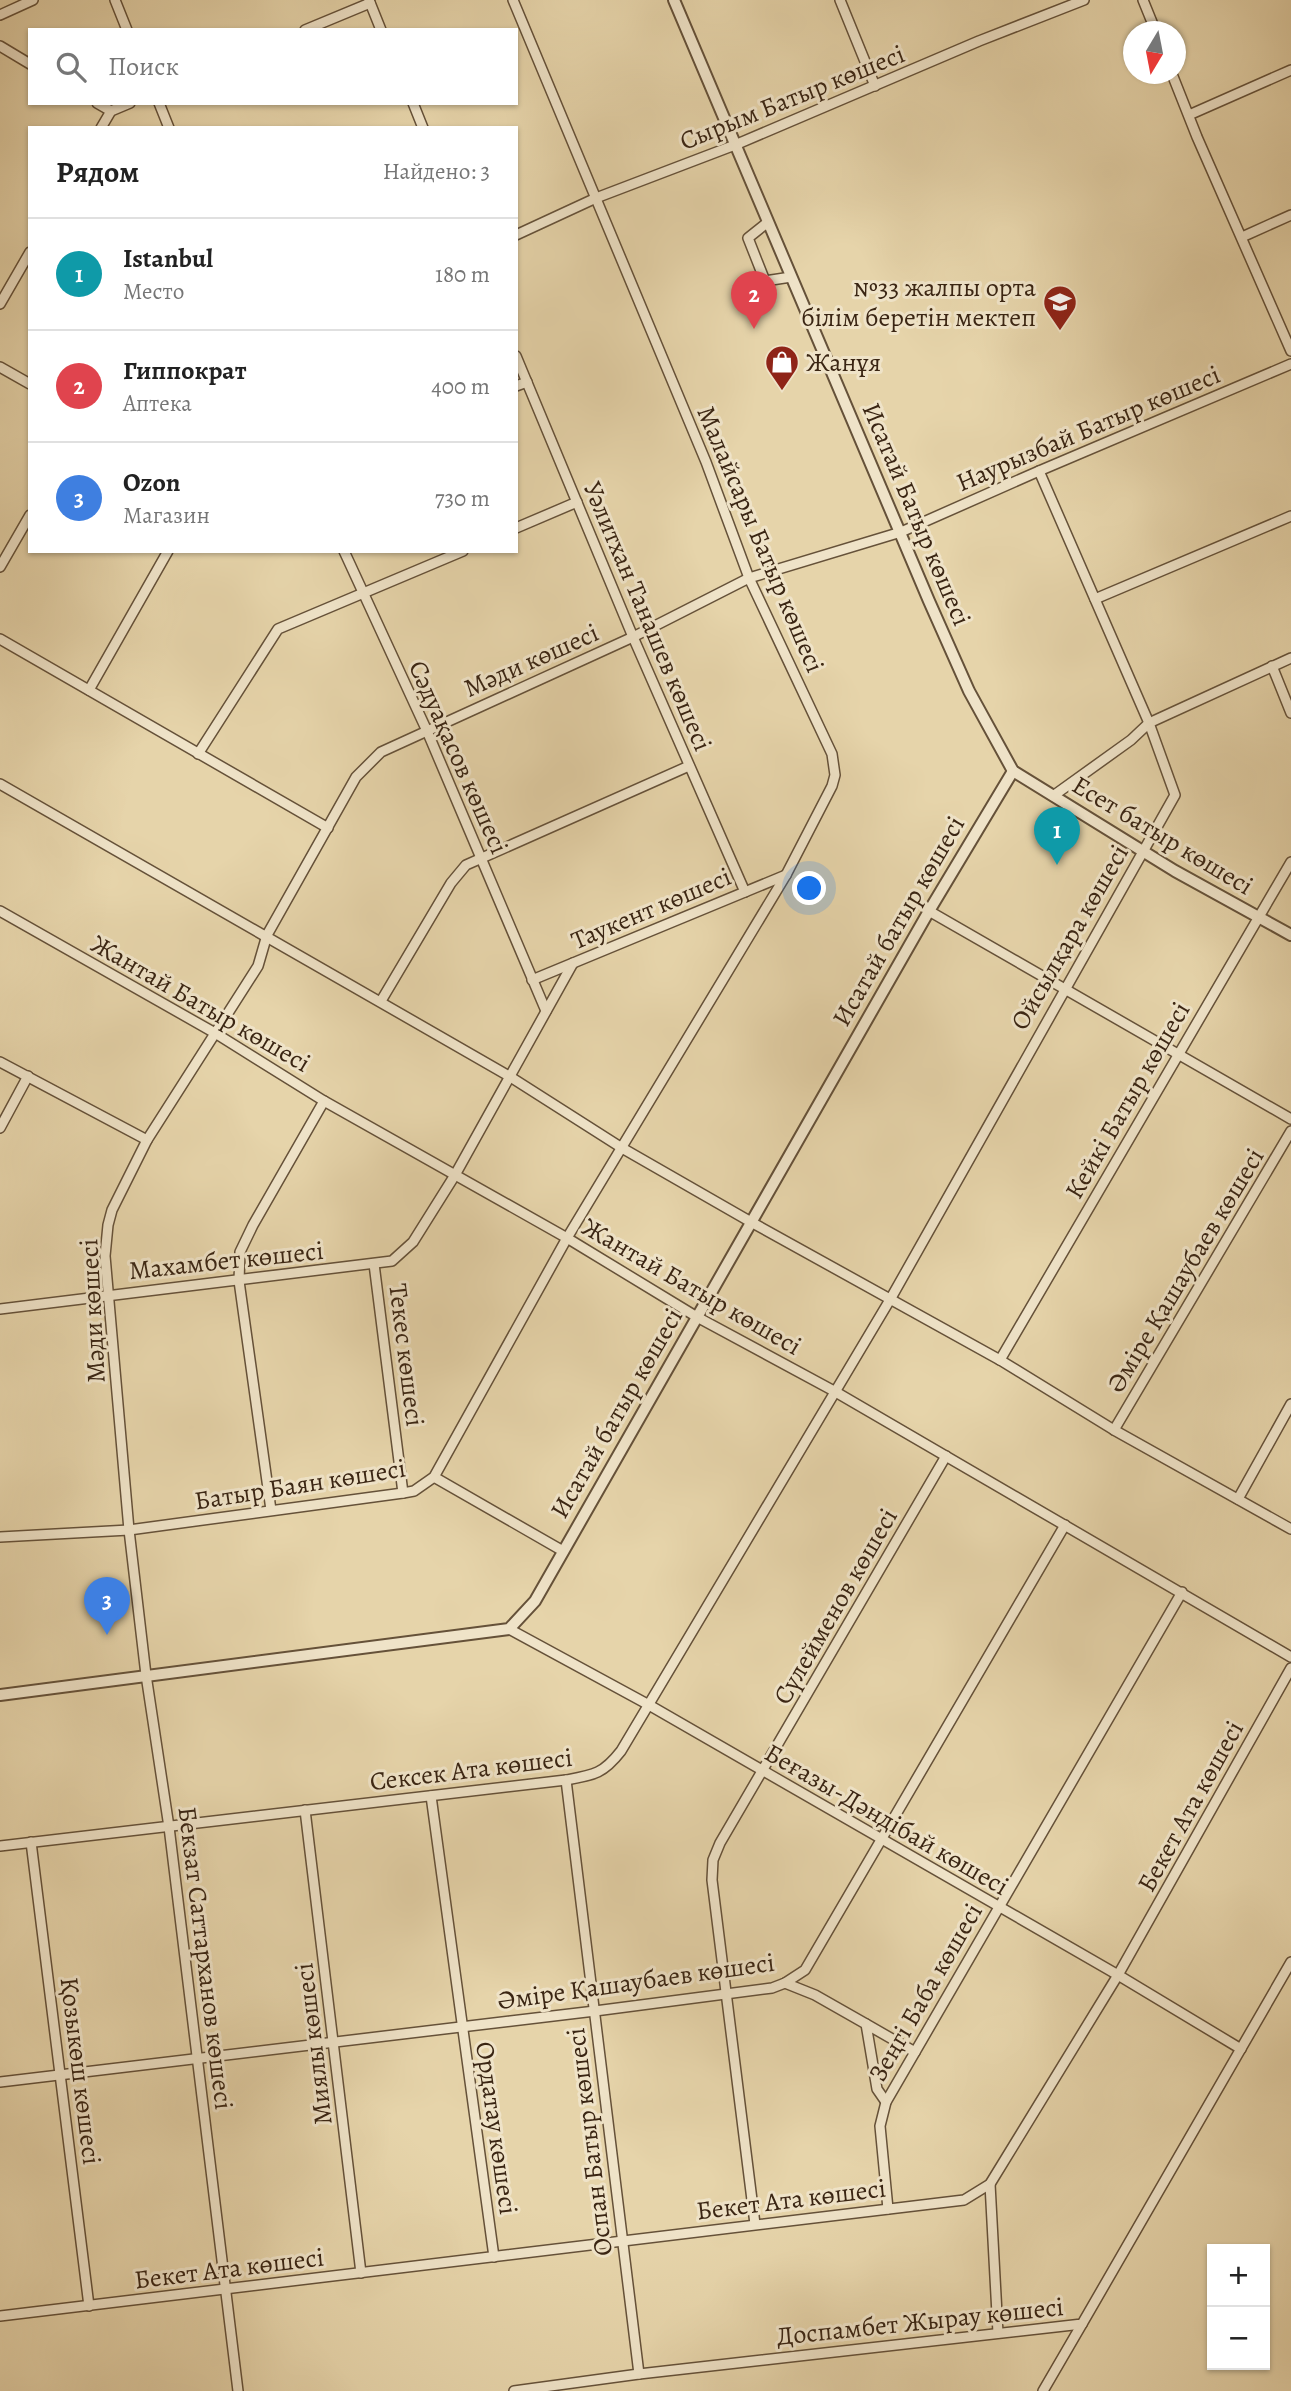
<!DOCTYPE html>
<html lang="ru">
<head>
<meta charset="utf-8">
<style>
	body { margin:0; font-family:Alegreya,serif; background:#f2f2f2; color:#222 }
	.controls { position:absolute; right:21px; bottom:21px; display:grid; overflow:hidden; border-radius:0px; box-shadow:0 2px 5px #0004 }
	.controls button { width:63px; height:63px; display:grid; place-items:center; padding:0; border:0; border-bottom:2px solid #e0e0e0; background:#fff; color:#222; font:35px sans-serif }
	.compass { position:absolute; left:1123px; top:21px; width:63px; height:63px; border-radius:50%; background:#fff; box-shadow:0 2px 5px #0004; rotate:190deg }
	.you { position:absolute; left:810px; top:889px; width:24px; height:24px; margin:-18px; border:5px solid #fff; border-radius:50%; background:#1a73e8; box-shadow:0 0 0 10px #1a73e833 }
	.badge { display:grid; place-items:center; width:46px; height:46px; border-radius:50%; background:#0b8043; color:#fff; font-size:23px; font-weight:700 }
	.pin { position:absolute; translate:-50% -58px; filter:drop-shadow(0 2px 4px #0008) }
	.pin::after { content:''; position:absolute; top:37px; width:24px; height:21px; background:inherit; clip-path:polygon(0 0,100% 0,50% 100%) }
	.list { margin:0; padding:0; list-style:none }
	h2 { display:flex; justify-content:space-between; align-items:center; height:91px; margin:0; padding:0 28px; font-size:30px }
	h2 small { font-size:23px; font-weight:400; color:#767676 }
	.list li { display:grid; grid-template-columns:46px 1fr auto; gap:21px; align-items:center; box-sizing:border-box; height:112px; padding:0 28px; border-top:2px solid #e0e0e0 }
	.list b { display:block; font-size:26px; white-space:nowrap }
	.list p { margin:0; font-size:23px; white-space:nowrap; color:#767676 }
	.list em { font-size:23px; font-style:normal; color:#767676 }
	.icon { flex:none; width:38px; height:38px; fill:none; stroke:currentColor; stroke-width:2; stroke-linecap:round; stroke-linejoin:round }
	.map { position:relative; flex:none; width:1291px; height:2391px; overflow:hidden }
	.search { position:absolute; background:#fff; box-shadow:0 2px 5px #0004; left:28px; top:28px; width:490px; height:77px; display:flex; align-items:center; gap:18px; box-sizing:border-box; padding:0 24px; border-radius:0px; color:#767676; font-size:26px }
	.panel { position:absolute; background:#fff; box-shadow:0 2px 5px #0004; left:28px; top:126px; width:490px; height:427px; border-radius:0px }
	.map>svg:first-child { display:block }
</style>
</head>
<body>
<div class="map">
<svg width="1291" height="2391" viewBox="0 0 1291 2391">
	<rect width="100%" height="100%" fill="#e6d4aa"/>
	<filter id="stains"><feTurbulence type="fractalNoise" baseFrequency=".00286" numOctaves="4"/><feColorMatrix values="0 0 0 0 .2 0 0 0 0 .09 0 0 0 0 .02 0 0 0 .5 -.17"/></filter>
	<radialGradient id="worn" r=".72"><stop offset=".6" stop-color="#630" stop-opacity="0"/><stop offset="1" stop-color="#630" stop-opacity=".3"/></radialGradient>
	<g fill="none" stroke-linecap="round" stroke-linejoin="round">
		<g stroke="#655139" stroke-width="12">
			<g id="minor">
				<path d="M 115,0 L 127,30"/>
				<path d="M 369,0 L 381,30"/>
				<path d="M 840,0 L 875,86"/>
				<path d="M 1143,0 L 1156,32"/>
				<path d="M 0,15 L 33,0"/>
				<path d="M 305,30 L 370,3"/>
				<path d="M 0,46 L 30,64"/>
				<path d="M 1172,74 L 1197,137 L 1291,351"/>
				<path d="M 97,103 L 111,111"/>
				<path d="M 159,103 L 169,128"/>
				<path d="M 413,103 L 423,128"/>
				<path d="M 1189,115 L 1291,70"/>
				<path d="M 101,128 L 111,111 L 130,103"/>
				<path d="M 768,222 L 748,238 L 765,281 L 791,277"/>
				<path d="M 516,235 L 596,198 L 735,145 L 979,41 L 1084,0"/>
				<path d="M 1242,237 L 1291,215"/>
				<path d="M 0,304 L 30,252"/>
				<path d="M 516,356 L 633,637 L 745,892"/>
				<path d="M 0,367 L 30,384"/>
				<path d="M 516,386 L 527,382"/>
				<path d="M 516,528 L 577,502"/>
				<path d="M 344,551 L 427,731 L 546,1011"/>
				<path d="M 0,567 L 30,515"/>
				<path d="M 1095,599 L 1291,516"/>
				<path d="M 0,639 L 328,828"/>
				<path d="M 1272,666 L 1291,713"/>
				<path d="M 89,690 L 168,551"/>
				<path d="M 198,754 L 278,629 L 463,551"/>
				<path d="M 0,784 L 509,1076 L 622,1148 L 751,1222 L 1000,1360 L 1114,1430 L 1291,1529"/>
				<path d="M 1053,796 L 1131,740 L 1149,723 L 1291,658"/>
				<path d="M 0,911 L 215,1033 L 324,1101 L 567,1238 L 697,1317 L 834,1391 L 1291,1657"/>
				<path d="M 929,911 L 1291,1119"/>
				<path d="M 532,980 L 786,875"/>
				<path d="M 381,1001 L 451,883 L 466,865 L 689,766"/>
				<path d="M 0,1062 L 147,1140 L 112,1210 L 108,1225 L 105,1256 L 129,1530 L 146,1675 L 169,1827 L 238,2391"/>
				<path d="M 0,1128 L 28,1076"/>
				<path d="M 147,1140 L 258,966 L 267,935 L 356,777 L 381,752 L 633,637 L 749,578 L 901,532 L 1039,471 L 1291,364"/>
				<path d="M 374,1264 L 403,1493"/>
				<path d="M 0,1309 L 392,1261 L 413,1242 L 455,1175 L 573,963"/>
				<path d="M 1000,1360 L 1291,862"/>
				<path d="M 1114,1430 L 1291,1131"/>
				<path d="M 434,1477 L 563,1551"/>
				<path d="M 1238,1499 L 1291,1404"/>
				<path d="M 271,1510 L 239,1281 L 240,1252 L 253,1225 L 324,1101"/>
				<path d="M 0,1537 L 129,1530 L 403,1493 L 414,1491 L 434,1477 L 567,1238 L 786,875 L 832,786 L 835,775 L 832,754 L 749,578 L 706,462 L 513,0"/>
				<path d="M 509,1629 L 649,1705 L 1118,1975 L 1241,2049"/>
				<path d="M 566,1780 L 639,2374"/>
				<path d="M 431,1796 L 494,2257"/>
				<path d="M 305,1810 L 361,2273"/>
				<path d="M 31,1842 L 89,2306"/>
				<path d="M 0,1846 L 566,1780 C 594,1775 603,1774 621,1751 L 891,1298 L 1175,795 L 1149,723 L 1039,471"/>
				<path d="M 785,1983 L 815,1995 L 866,2024 L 877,2089 L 886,2102"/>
				<path d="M 866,2024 L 915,2052"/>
				<path d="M 0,2082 L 595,2011 L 772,1988 L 785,1983 L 805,1970 L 1065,1525"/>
				<path d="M 990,2184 L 998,2333"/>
				<path d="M 888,2209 L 880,2126 L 886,2102 L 1182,1592"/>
				<path d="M 755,2224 L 712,1880 L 713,1860 L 720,1843 L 946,1456"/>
				<path d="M 0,2316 L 964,2200 L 990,2184 L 1118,1975 L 1291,1668"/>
				<path d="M 514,2391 L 639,2374 L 1082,2324 L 1291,1962"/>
				<path d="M 1043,2391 L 1082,2324"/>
			</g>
		</g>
		<g stroke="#655139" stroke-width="14">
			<g id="tertiary">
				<path d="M 674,0 L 929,601 L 969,691 L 1013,771 L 1175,871 L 1291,935"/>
				<path d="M 0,1695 L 509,1629 L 535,1601 L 929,911 L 1013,771"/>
			</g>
		</g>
		<use href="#minor" stroke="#efe3c8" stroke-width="9"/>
		<use href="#tertiary" stroke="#efe3c8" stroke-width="10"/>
	</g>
	<defs>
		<g id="school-pin" transform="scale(1.75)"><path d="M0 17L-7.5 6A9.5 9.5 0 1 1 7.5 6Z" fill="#8f2418" stroke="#efe3c8"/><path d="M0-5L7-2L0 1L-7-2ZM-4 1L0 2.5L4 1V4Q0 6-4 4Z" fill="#fff"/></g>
		<g id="shop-pin" transform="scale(1.75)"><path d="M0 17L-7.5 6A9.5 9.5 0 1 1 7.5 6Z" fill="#8f2418" stroke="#efe3c8"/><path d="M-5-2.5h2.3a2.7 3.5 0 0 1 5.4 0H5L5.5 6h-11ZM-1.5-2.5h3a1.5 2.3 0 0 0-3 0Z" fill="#fff"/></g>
	</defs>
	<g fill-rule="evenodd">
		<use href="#school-pin" x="1060" y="302"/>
		<use href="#shop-pin" x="782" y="362"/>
	</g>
	<g text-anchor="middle" stroke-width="6" stroke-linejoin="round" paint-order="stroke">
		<g font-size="26" fill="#3a2513" stroke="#efe3c8">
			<text transform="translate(792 97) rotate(-22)" y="9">Сырым Батыр көшесі</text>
			<text transform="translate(1088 428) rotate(-23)" y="9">Наурызбай Батыр көшесі</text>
			<text transform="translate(917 514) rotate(67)" y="9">Исатай Батыр көшесі</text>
			<text transform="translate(761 539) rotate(67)" y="9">Малайсары Батыр көшесі</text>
			<text transform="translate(648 616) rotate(67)" y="9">Уәлитхан Танашев көшесі</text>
			<text transform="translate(531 660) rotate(-24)" y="9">Мәди көшесі</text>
			<text transform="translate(459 757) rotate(66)" y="9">Сәдуақасов көшесі</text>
			<text transform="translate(1163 835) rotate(31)" y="9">Есет батыр көшесі</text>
			<text transform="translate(651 908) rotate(-23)" y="9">Таукент көшесі</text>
			<text transform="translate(898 921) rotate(-60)" y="9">Исатай батыр көшесі</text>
			<text transform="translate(1069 937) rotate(-60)" y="9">Ойсылқара көшесі</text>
			<text transform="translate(201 1003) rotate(30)" y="9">Жантай Батыр көшесі</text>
			<text transform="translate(1127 1100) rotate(-60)" y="9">Кейкі Батыр көшесі</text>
			<text transform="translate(226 1260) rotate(-6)" y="9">Махамбет көшесі</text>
			<text transform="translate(1185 1270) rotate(-59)" y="9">Әміре Қашаубаев көшесі</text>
			<text transform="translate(692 1286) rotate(30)" y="9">Жантай Батыр көшесі</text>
			<text transform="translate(92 1311) rotate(-93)" y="9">Мәди көшесі</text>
			<text transform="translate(407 1355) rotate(83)" y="9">Текес көшесі</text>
			<text transform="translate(616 1413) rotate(-60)" y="9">Исатай батыр көшесі</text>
			<text transform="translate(300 1484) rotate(-9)" y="9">Батыр Баян көшесі</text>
			<text transform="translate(835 1606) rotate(-60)" y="9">Сүлейменов көшесі</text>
			<text transform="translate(471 1769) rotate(-7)" y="9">Сексек Ата көшесі</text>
			<text transform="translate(1190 1806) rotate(-61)" y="9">Бекет Ата көшесі</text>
			<text transform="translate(887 1819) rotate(30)" y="9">Беғазы-Дәндібай көшесі</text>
			<text transform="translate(206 1958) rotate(83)" y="9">Бекзат Саттарханов көшесі</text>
			<text transform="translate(636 1981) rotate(-8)" y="9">Әміре Қашаубаев көшесі</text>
			<text transform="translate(925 1992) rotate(-60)" y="9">Зеңгі Баба көшесі</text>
			<text transform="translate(313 2044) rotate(-97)" y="9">Миялы көшесі</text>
			<text transform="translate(81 2071) rotate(83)" y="9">Қозыкөш көшесі</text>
			<text transform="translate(497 2128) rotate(82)" y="9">Ордатау көшесі</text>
			<text transform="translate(589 2142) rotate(-97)" y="9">Оспан Батыр көшесі</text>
			<text transform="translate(791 2199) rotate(-7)" y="9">Бекет Ата көшесі</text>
			<text transform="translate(229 2268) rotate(-7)" y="9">Бекет Ата көшесі</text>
			<text transform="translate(920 2321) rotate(-6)" y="9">Доспамбет Жырау көшесі</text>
		</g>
		<g font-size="26" fill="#3a2513" stroke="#efe3c8" text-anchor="end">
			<text x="1036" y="296">№33 жалпы орта<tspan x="1036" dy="30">білім беретін мектеп</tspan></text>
			<text x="806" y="371" text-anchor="start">Жанұя</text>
		</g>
	</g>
	<rect width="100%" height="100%" filter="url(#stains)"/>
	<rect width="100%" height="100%" fill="url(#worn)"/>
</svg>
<div class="controls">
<button>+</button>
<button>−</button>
</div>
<svg class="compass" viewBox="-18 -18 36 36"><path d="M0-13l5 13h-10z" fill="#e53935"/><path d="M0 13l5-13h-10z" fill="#767676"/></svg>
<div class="you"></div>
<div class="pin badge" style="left:1057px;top:865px;background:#0f9aa8">1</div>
<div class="pin badge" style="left:754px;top:329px;background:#e0444e">2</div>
<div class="pin badge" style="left:107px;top:1635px;background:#3f7fe0">3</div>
<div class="search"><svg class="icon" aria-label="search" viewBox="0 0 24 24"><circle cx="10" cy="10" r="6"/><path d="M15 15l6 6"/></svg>Поиск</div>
<section class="panel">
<h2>Рядом<small>Найдено: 3</small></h2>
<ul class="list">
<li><span class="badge" style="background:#0f9aa8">1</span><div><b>Istanbul</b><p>Место</p></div><em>180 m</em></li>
<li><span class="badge" style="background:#e0444e">2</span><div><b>Гиппократ</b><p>Аптека</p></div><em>400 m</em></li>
<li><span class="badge" style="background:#3f7fe0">3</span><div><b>Ozon</b><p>Магазин</p></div><em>730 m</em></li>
</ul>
</section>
</div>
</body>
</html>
